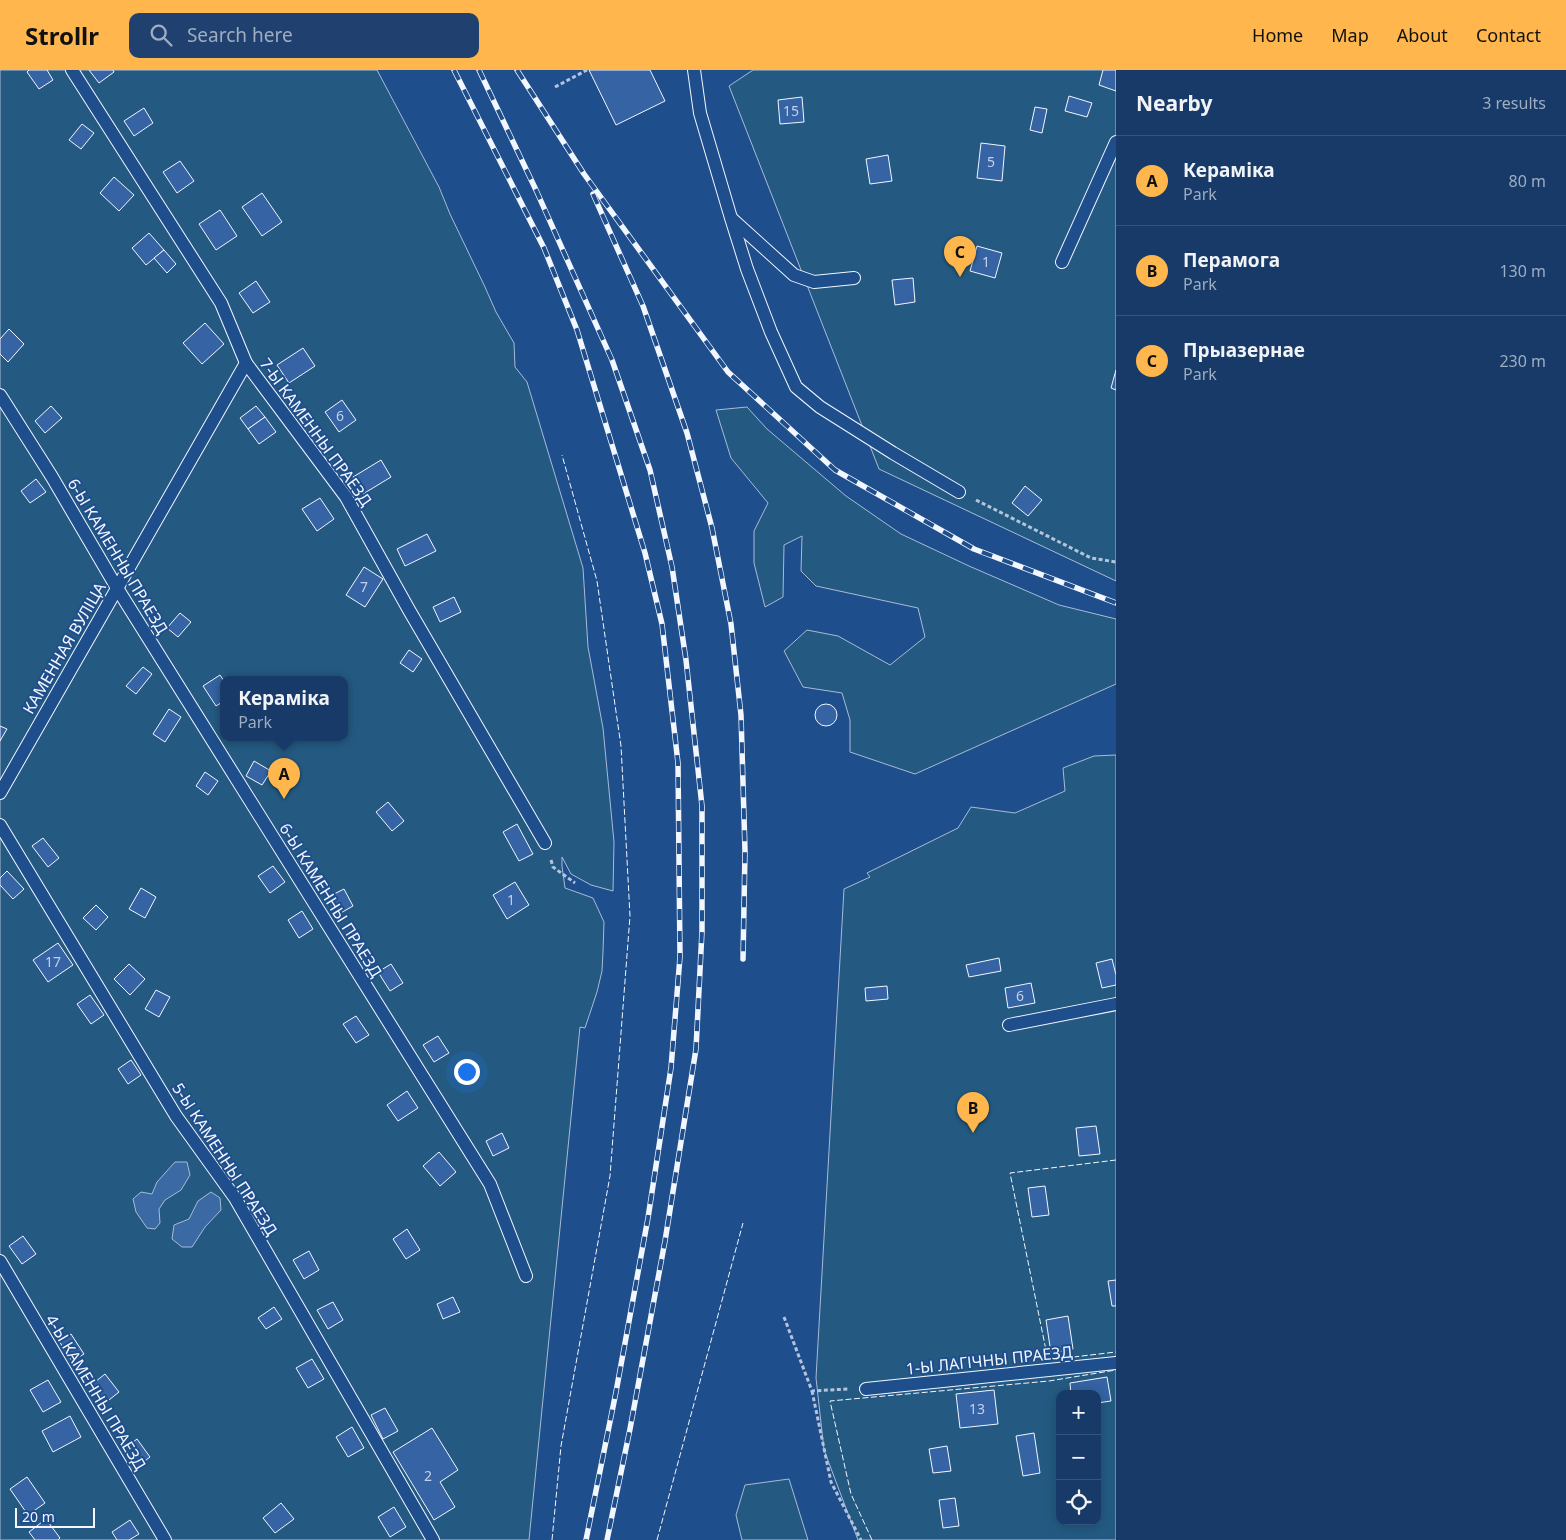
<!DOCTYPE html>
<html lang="en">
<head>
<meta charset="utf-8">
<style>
	body { margin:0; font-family:"Noto Sans",sans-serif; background:#20416f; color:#f1f3f6 }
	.controls { position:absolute; right:15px; bottom:15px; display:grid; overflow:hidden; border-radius:10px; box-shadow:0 2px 12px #0003 }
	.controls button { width:45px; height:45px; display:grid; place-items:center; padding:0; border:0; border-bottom:1px solid #36547d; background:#173a69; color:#f1f3f6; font:25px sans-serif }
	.scale { position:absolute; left:15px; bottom:12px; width:80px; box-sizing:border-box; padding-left:5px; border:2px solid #f2f6ff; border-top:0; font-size:14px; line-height:18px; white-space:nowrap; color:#f2f6ff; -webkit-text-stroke:4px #1f4e8c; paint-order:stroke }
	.you { position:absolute; left:466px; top:1001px; width:18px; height:18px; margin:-12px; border:4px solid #fff; border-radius:50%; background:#1a73e8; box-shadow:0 0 0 8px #1a73e833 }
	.badge { display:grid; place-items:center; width:32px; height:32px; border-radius:50%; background:#ffb74d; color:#111; font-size:16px; font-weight:700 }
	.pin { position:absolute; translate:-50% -41px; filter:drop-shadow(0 1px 2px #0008) }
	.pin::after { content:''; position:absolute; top:26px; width:18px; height:15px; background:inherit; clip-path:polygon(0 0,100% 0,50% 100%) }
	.popup { position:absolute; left:220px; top:606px; width:128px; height:65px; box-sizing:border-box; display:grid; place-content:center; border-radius:10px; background:#173a69; filter:drop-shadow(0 1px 4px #0005); font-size:16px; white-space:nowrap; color:#9eadc0 }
	.popup b { font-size:19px; color:#f1f3f6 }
	.popup::after { content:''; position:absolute; left:50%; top:100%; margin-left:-10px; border:10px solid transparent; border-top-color:#173a69 }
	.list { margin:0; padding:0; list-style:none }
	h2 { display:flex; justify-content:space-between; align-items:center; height:65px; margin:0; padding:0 20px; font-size:21px }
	h2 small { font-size:16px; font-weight:400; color:#9eadc0 }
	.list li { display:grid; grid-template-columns:32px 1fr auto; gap:15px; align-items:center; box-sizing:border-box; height:90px; padding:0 20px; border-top:1px solid #36547d }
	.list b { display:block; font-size:19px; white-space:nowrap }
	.list p { margin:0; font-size:16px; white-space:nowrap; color:#9eadc0 }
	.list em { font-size:16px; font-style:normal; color:#9eadc0 }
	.icon { flex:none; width:28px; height:28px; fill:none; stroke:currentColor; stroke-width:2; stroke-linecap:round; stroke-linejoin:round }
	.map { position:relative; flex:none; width:1116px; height:1470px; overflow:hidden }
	header { display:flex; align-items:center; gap:30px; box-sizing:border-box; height:70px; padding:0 25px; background:#ffb74d; color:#111 }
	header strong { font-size:24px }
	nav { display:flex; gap:28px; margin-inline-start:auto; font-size:18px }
	.search { width:350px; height:45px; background:#20416f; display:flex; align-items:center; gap:12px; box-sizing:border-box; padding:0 18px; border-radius:10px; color:#9eadc0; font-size:19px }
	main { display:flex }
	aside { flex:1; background:#173a69 }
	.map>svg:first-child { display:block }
</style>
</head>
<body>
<header>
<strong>Strollr</strong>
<div class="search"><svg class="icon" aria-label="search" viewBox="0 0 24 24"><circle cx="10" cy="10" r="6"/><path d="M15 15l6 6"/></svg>Search here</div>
<nav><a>Home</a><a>Map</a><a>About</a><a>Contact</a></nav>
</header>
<main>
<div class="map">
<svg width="1116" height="1470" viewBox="0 0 1116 1470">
	<rect width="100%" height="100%" fill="#1f4e8c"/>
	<g fill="#245a82" stroke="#a8bbd7" fill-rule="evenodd">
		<path d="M 0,0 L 377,0 L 439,117 L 450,144 L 485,217 L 496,242 L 514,273 L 515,297 L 527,312 L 583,498 L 588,577 L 603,658 L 614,772 L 613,821 L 591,815 L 571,804 L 562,787 L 562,796 L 565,818 L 593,828 L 604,852 L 603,882 L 602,901 L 597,922 L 585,958 L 580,957 L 529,1470 L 0,1470 ZM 224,610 L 344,610 L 344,668 L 224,668 Z"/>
		<path d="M 753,0 L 1116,0 L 1116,511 L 879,399 L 729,16 Z"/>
		<path d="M 747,337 L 767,359 L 846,426 L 901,464 L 969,496 L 1059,535 L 1116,549 L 1116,614 L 915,704 L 850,682 L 850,650 L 842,623 L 803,617 L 784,581 L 807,560 L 838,566 L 890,595 L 925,567 L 918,538 L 816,516 L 801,501 L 802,466 L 784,475 L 783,527 L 765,537 L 754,493 L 754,461 L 768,433 L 731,388 L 716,340 Z"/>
		<path d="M 1116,685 L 1116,1470 L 858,1470 L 824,1380 L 816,1308 L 844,819 L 870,807 L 867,803 L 958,758 L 971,737 L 1015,743 L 1065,721 L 1063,698 L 1094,686 ZM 1060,1324 L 1097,1324 L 1097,1451 L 1060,1451 Z"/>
		<path d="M 789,1409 L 808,1470 L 742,1470 L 736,1445 L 745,1415 Z"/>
	</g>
	<g fill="#3b69a3" stroke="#a8bbd7">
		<path d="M 175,1092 L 187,1092 L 190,1105 L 181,1120 L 165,1130 L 159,1139 L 160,1153 L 155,1159 L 147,1158 L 136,1142 L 133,1129 L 141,1122 L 152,1124 L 157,1112 Z"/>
		<path d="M 211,1122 L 220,1128 L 221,1140 L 205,1157 L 192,1177 L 182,1177 L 172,1169 L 174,1155 L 189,1149 L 198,1131 Z"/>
	</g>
	<g fill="#3563a3" stroke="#f2f6ff">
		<path d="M 29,0 L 47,0 L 53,10 L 39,19 L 27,2 Z"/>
		<path d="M 89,0 L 113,0 L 114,2 L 99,13 Z"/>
		<path d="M 589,0 L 650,0 L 665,31 L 616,55 Z"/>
		<path d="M 1103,0 L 1116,0 L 1116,21 L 1099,15 Z"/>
		<path d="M 1069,26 L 1092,33 L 1087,47 L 1065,41 Z"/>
		<path d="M 802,27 L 804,52 L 780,54 L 778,30 Z"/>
		<path d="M 1035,37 L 1047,39 L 1042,63 L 1030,60 Z"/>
		<path d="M 144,38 L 153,53 L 134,66 L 124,51 Z"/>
		<path d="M 82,54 L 94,63 L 81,79 L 69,70 Z"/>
		<path d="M 981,73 L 1005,76 L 1002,111 L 977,108 Z"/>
		<path d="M 888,85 L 892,111 L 870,114 L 866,89 Z"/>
		<path d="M 180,91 L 194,111 L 177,123 L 163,102 Z"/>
		<path d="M 114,107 L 134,125 L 119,141 L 100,123 Z"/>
		<path d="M 262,123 L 282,152 L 262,166 L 242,137 Z"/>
		<path d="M 220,140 L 237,166 L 216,180 L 199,154 Z"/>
		<path d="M 149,163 L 164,180 L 146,195 L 132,178 Z"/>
		<path d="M 977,176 L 1002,183 L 995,208 L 970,201 Z"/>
		<path d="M 164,180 L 176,194 L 167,203 L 154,188 Z"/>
		<path d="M 913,208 L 915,232 L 895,235 L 892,210 Z"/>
		<path d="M 256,211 L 270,232 L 253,243 L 239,223 Z"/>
		<path d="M 205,253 L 224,274 L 202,294 L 183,273 Z"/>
		<path d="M 9,259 L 24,274 L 8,292 L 0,284 L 0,269 Z"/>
		<path d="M 303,278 L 315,296 L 289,313 L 277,295 Z"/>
		<path d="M 1116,300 L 1116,320 L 1111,318 Z"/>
		<path d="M 342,330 L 356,350 L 339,362 L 325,342 Z"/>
		<path d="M 51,336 L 62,348 L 45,363 L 35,351 Z"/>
		<path d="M 256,336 L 265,347 L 248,359 L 240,348 Z"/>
		<path d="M 265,347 L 276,362 L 259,374 L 248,359 Z"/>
		<path d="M 381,390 L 391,407 L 363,424 L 353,407 Z"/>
		<path d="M 36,409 L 46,422 L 30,433 L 21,421 Z"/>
		<path d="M 1025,416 L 1042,430 L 1028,446 L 1012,433 Z"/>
		<path d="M 320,428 L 334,449 L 317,461 L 302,439 Z"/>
		<path d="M 427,464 L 436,481 L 405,496 L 397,479 Z"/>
		<path d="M 364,497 L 383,509 L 365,537 L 346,525 Z"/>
		<path d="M 454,527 L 461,542 L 440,552 L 433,537 Z"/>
		<path d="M 180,543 L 191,552 L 178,567 L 167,558 Z"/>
		<path d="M 409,580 L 422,589 L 413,602 L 400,593 Z"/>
		<path d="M 143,597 L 152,604 L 136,624 L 126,616 Z"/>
		<path d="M 220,605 L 224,611 L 224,631 L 216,636 L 203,616 Z"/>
		<circle cx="826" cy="645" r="11"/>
		<path d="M 169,639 L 181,647 L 165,672 L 153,664 Z"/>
		<path d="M 0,656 L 7,659 L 0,671 Z"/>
		<path d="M 254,691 L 271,701 L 262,715 L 246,706 Z"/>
		<path d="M 205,702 L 218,711 L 208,725 L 196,716 Z"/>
		<path d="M 388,732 L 404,751 L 392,761 L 376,742 Z"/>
		<path d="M 517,754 L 533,784 L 519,791 L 503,762 Z"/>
		<path d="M 43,768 L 59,788 L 48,797 L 32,776 Z"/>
		<path d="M 273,796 L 285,812 L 270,823 L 258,806 Z"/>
		<path d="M 7,801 L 24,819 L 13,829 L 0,815 L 0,808 Z"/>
		<path d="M 515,812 L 529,835 L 507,849 L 493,825 Z"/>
		<path d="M 141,818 L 156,827 L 145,848 L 129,839 Z"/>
		<path d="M 344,819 L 353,836 L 337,845 L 328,827 Z"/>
		<path d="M 96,835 L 108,847 L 96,860 L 83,848 Z"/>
		<path d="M 302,841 L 313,859 L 299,868 L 288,850 Z"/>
		<path d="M 58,873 L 73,895 L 48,912 L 33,890 Z"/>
		<path d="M 999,888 L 1001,901 L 969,907 L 966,895 Z"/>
		<path d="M 1112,889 L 1116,905 L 1116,915 L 1102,918 L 1096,893 Z"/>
		<path d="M 129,894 L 145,909 L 130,925 L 114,909 Z"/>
		<path d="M 391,894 L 403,913 L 390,921 L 378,902 Z"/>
		<path d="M 1031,913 L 1035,933 L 1008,938 L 1005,918 Z"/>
		<path d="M 887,916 L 888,929 L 866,931 L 865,918 Z"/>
		<path d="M 156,920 L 170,927 L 159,947 L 145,939 Z"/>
		<path d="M 90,925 L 104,945 L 91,954 L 77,934 Z"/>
		<path d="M 356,946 L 369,965 L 356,973 L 343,954 Z"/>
		<path d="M 438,966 L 449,983 L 434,992 L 423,975 Z"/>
		<path d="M 131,990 L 141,1005 L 128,1014 L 118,999 Z"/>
		<path d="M 407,1021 L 418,1038 L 398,1051 L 387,1035 Z"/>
		<path d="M 1096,1056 L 1100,1084 L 1079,1086 L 1076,1058 Z"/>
		<path d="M 502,1063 L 509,1078 L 493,1086 L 486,1071 Z"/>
		<path d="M 439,1082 L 456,1102 L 440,1116 L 423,1096 Z"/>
		<path d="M 1045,1116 L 1049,1145 L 1032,1147 L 1028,1118 Z"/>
		<path d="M 407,1159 L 420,1180 L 406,1189 L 393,1169 Z"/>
		<path d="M 23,1166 L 36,1184 L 22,1194 L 9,1176 Z"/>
		<path d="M 309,1181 L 319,1200 L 304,1209 L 293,1190 Z"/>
		<path d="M 1116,1210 L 1116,1236 L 1112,1236 L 1108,1211 Z"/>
		<path d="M 453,1227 L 460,1242 L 443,1249 L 437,1234 Z"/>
		<path d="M 333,1232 L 343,1250 L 328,1259 L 317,1240 Z"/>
		<path d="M 274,1237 L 282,1249 L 266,1259 L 258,1248 Z"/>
		<path d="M 1068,1246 L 1073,1279 L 1051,1283 L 1046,1250 Z"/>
		<path d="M 71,1264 L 84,1284 L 72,1291 L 59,1271 Z"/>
		<path d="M 312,1289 L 324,1309 L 308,1318 L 296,1298 Z"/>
		<path d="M 105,1304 L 119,1322 L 104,1334 L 90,1316 Z"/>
		<path d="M 1107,1307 L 1111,1331 L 1097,1333 L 1097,1324 L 1071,1324 L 1070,1313 Z"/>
		<path d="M 48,1310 L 61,1332 L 43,1342 L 30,1320 Z"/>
		<path d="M 994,1320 L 998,1354 L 960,1358 L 956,1324 Z"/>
		<path d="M 385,1338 L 398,1361 L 383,1369 L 371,1345 Z"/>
		<path d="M 70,1346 L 81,1367 L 53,1382 L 42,1361 Z"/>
		<path d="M 352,1357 L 364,1378 L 348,1387 L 336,1367 Z"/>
		<path d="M 432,1358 L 458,1400 L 440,1412 L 455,1437 L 434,1450 L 393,1382 Z"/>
		<path d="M 1034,1363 L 1040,1403 L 1023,1406 L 1016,1366 Z"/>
		<path d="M 137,1369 L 150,1387 L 137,1397 L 124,1379 Z"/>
		<path d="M 947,1376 L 951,1401 L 933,1403 L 929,1379 Z"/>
		<path d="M 27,1407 L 45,1433 L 28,1445 L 10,1419 Z"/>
		<path d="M 955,1428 L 959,1456 L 943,1458 L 939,1430 Z"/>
		<path d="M 281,1433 L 294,1449 L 275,1463 L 263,1448 Z"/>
		<path d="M 394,1437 L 406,1457 L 390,1467 L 378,1447 Z"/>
		<path d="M 46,1449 L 60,1468 L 58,1470 L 35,1470 L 29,1462 Z"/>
		<path d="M 130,1450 L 139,1464 L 129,1470 L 117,1470 L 112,1462 Z"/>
	</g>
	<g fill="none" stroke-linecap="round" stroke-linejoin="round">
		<g stroke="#f2f6ff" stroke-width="14">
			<g id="service">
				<path d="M 72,0 L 221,233 L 246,293 L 346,427 L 409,540 L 545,773"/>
				<path d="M 694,0 L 700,43 L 731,148 L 747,199 L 771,262 L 796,317 L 820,337 L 893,383 L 959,422"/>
				<path d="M 732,149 L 794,205 L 814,212 L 854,208"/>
				<path d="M 1062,192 L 1116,72"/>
				<path d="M 0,325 L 52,407 L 117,518 L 490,1114 L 526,1206"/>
				<path d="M 0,723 L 246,293"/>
				<path d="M 0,755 L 176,1046 L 235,1128 L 433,1470"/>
				<path d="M 1009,955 L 1116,934"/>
				<path d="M 0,1191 L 165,1470"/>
				<path d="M 866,1319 L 1116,1293"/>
			</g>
		</g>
		<g stroke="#b3c4dc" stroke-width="3" stroke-dasharray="4 2.5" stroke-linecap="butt">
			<path d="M 555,17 L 587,0"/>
			<path d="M 976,430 L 1091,488 L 1116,492"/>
			<path d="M 551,790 L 553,797 L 575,813"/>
			<path d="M 784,1247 L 812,1321 L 848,1319"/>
			<path d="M 812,1321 L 831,1412 L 861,1470"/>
		</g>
		<use href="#service" stroke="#1f4e8c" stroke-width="12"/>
		<g stroke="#f2f6ff" stroke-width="5.5">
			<g id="rail">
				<path d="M 454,0 L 544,178 L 577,260 L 645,483 L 662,554 L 678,693 L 680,887 L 671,998 L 648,1148 L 616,1322 L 586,1470"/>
				<path d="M 479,0 L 536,120 L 612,290 L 650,400 L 672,497 L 686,590 L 702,736 L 702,861 L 696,979 L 665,1171 L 630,1359 L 607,1470"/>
				<path d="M 517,0 L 584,104 L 728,302 L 835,400 L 974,479 L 1116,533"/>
				<path d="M 593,124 L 643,236 L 687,363 L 712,458 L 731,554 L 741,645 L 745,781 L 743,889"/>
			</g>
		</g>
		<use href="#rail" stroke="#1f4e8c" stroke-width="4" stroke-dasharray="11" stroke-linecap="butt"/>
		<g stroke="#f2f6ff" stroke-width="1" stroke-dasharray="6 2.5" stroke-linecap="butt">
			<path d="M 1116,1090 L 1010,1103 L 1048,1290 L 1116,1282"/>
			<path d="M 552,1470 L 561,1376 L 610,1106 L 630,846 L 621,676 L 597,511 L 562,385"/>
			<path d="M 657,1470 L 743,1153"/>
			<path d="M 872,1470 L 851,1424 L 830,1331 L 1049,1311 L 1116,1300"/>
		</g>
	</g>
	<g text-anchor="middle" stroke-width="4" stroke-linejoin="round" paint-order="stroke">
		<g font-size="14" fill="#c3d1e8">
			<text x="791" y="46">15</text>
			<text x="991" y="97">5</text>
			<text x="986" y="197">1</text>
			<text x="340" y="351">6</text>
			<text x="364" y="522">7</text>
			<text x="511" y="835">1</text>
			<text x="53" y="897">17</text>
			<text x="1020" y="931">6</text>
			<text x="977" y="1344">13</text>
			<text x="428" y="1411">2</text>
		</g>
		<g font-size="16" fill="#f2f6ff" stroke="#1f4e8c">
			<text transform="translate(316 362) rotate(54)" y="6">7-Ы КАМЕННЫ ПРАЕЗД</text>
			<text transform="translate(118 486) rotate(59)" y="6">6-Ы КАМЕННЫ ПРАЕЗД</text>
			<text transform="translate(64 578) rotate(-60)" y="6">КАМЕННАЯ ВУЛІЦА</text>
			<text transform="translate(331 830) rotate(58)" y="6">6-Ы КАМЕННЫ ПРАЕЗД</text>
			<text transform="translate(225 1089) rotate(57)" y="6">5-Ы КАМЕННЫ ПРАЕЗД</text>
			<text transform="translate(989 1290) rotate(-6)" y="6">1-Ы ЛАГІЧНЫ ПРАЕЗД</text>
			<text transform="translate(96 1322) rotate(59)" y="6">4-Ы КАМЕННЫ ПРАЕЗД</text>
		</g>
	</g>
</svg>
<div class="controls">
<button>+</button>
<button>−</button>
<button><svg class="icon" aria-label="locate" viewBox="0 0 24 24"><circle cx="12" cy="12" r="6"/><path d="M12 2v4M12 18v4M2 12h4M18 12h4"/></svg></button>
</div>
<div class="scale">20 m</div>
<div class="you"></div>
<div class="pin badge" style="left:284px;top:729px">A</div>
<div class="popup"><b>Кераміка</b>Park</div>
<div class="pin badge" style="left:973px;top:1063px">B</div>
<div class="pin badge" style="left:960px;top:207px">C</div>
</div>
<aside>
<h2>Nearby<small>3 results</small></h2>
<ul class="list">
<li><span class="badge">A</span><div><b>Кераміка</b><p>Park</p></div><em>80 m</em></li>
<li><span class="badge">B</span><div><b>Перамога</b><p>Park</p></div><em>130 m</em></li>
<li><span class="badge">C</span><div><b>Прыазернае</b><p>Park</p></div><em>230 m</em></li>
</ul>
</aside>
</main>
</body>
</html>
